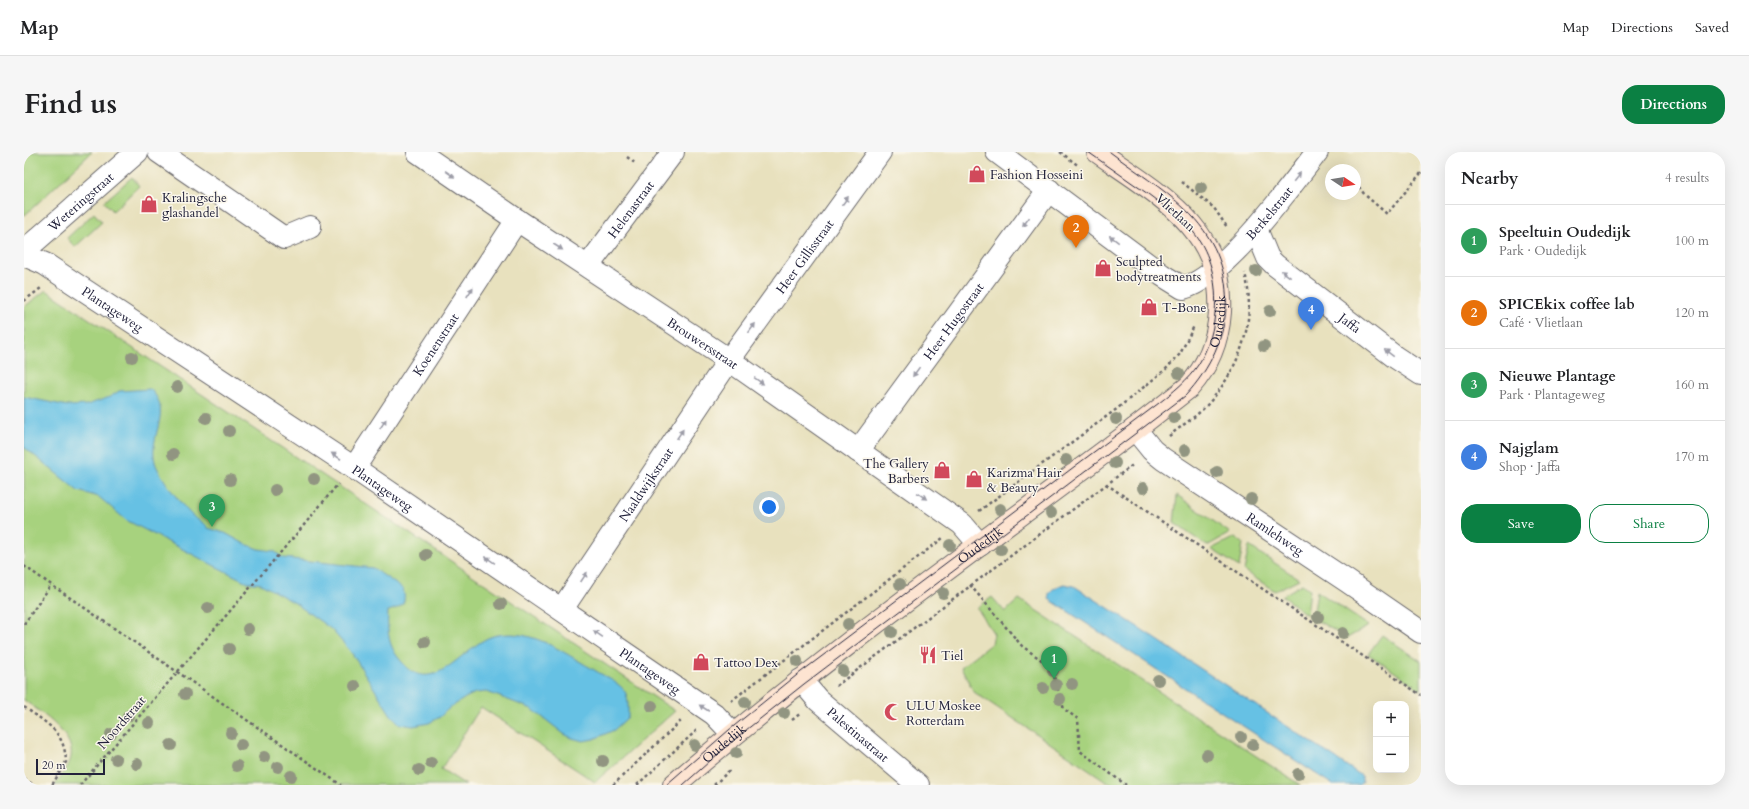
<!DOCTYPE html>
<html lang="en">
<head>
<meta charset="utf-8">
<style>
	body { margin:0; font-family:Cardo,serif; background:#f6f6f6; color:#202124 }
	.controls { position:absolute; right:12px; bottom:12px; display:grid; overflow:hidden; border-radius:8px; box-shadow:0 4px 16px #0002 }
	.controls button { width:36px; height:36px; display:grid; place-items:center; padding:0; border:0; border-bottom:1px solid #e0e0e0; background:#fff; color:#202124; font:20px sans-serif }
	.compass { position:absolute; left:1301px; top:12px; width:36px; height:36px; border-radius:50%; background:#fff; box-shadow:0 4px 16px #0002; rotate:102deg }
	.scale { position:absolute; left:12px; bottom:10px; width:69px; box-sizing:border-box; padding-left:4px; border:2px solid #22223b; border-top:0; font-size:11px; line-height:14px; white-space:nowrap; color:#22223b; -webkit-text-stroke:3px #fbf7ec; paint-order:stroke }
	.you { position:absolute; left:745px; top:355px; width:14px; height:14px; margin:-10px; border:3px solid #fff; border-radius:50%; background:#1a73e8; box-shadow:0 0 0 6px #1a73e833 }
	.badge { display:grid; place-items:center; width:26px; height:26px; border-radius:50%; background:#0b8043; color:#fff; font-size:13px; font-weight:700 }
	.pin { position:absolute; translate:-50% -33px; filter:drop-shadow(0 1px 2px #0008) }
	.pin::after { content:''; position:absolute; top:21px; width:14px; height:12px; background:inherit; clip-path:polygon(0 0,100% 0,50% 100%) }
	.list { margin:0; padding:0; list-style:none }
	h2 { display:flex; justify-content:space-between; align-items:center; height:52px; margin:0; padding:0 16px; font-size:17px }
	h2 small { font-size:13px; font-weight:400; color:#757577 }
	.list li { display:grid; grid-template-columns:26px 1fr auto; gap:12px; align-items:center; box-sizing:border-box; height:72px; padding:0 16px; border-top:1px solid #e0e0e0 }
	.list b { display:block; font-size:15px; white-space:nowrap }
	.list p { margin:0; font-size:13px; white-space:nowrap; color:#757577 }
	.list em { font-size:13px; font-style:normal; color:#757577 }
	.actions { display:flex; gap:8px; padding:12px 16px }
	.actions a { flex:1; padding:9px 0; border:1px solid #0b8043; border-radius:16px; text-align:center; font-size:14px; color:#0b8043 }
	.actions .main { background:#0b8043; color:#fff }
	.map { position:relative; flex:none; width:1397px; height:633px; overflow:hidden; border-radius:16px }
	header { display:flex; align-items:center; gap:24px; box-sizing:border-box; height:56px; padding:0 20px; background:#fff; border-bottom:1px solid #e0e0e0 }
	header strong { font-size:19px }
	nav { display:flex; gap:22px; margin-inline-start:auto; font-size:14px }
	.intro { display:flex; align-items:center; justify-content:space-between; box-sizing:border-box; height:96px; padding:0 24px }
	h1 { margin:0; font-size:28px }
	.button { padding:10px 18px; border-radius:16px; background:#0b8043; color:#fff; font-size:14px; font-weight:700 }
	main { display:flex; gap:24px; padding:0 24px }
	aside { flex:1; background:#fff; border-radius:16px; box-shadow:0 4px 16px #0002 }
	.map>svg:first-child { display:block }
</style>
</head>
<body>
<header>
<strong>Map</strong>
<nav><a>Map</a><a>Directions</a><a>Saved</a></nav>
</header>
<div class="intro"><h1>Find us</h1><a class="button">Directions</a></div>
<main>
<div class="map">
<svg width="1397" height="633" viewBox="0 0 1397 633">
	<rect width="100%" height="100%" fill="#fbf7ec"/>
	<filter id="ink" filterUnits="userSpaceOnUse"><feTurbulence type="fractalNoise" baseFrequency=".025" numOctaves="2"/><feDisplacementMap in="SourceGraphic" scale="8" xChannelSelector="R" yChannelSelector="G"/><feConvolveMatrix kernelMatrix="1 2 1 2 8 2 1 2 1" color-interpolation-filters="sRGB"/></filter>
	<filter id="wash" filterUnits="userSpaceOnUse"><feTurbulence type="fractalNoise" baseFrequency=".012" numOctaves="4" result="noise"/><feDisplacementMap in="SourceGraphic" scale="16" xChannelSelector="R" yChannelSelector="G"/><feGaussianBlur stdDeviation="0.9" result="paint"/><feColorMatrix in="noise" values="0 0 0 0 0 0 0 0 0 0 0 0 0 0 0 0 0 1.4 0 .05"/><feComposite in="paint" operator="in"/></filter>
	<g filter="url(#wash)">
		<rect width="100%" height="100%" fill="#e8e1be"/>
		<g fill="#a7d27e" stroke="#647a5c">
			<path d="M 0,0 L 68,0 L 0,64 Z"/>
			<path d="M 108,25 L 115,34 L 89,59 L 80,50 Z"/>
			<path d="M 70,61 L 78,70 L 51,95 L 43,86 Z"/>
			<path d="M 22,138 L 651,559 L 571,630 L 457,555 L 417,617 L 442,633 L 31,633 C 35,626 43,617 46,609 C 55,584 17,561 0,548 L 0,155 Z"/>
			<path d="M 1153,343 L 1206,381 L 1183,394 L 1150,371 Z"/>
			<path d="M 1211,385 L 1219,391 L 1215,415 L 1187,397 Z"/>
			<path d="M 1225,394 L 1275,427 L 1251,439 L 1220,419 Z"/>
			<path d="M 1278,432 L 1286,437 L 1283,463 L 1258,444 Z"/>
			<path d="M 1293,439 L 1345,474 L 1323,486 L 1289,466 Z"/>
			<path d="M 968,445 L 981,460 L 995,447 L 1276,633 L 1088,633 L 950,540 L 937,515 L 968,491 L 970,482 L 953,456 Z"/>
			<path d="M 1358,483 L 1397,509 L 1397,538 L 1344,502 Z"/>
		</g>
		<g fill="#66c1e4" stroke="#447290">
			<path d="M 126,237 C 150,259 124,283 131,310 C 134,322 159,356 170,365 C 175,369 181,370 184,376 L 201,381 L 219,391 L 234,397 L 250,399 L 259,406 L 349,416 L 379,437 C 383,452 378,455 364,459 C 363,480 364,495 378,510 C 411,550 442,487 474,483 C 509,477 538,500 567,516 C 576,522 594,530 600,538 C 605,545 604,557 604,565 L 590,578 L 570,587 L 559,589 L 548,586 L 540,582 L 508,557 L 463,540 L 451,541 L 441,546 L 423,558 L 416,565 L 405,571 L 389,574 L 376,572 L 367,563 L 327,500 L 307,477 L 271,451 L 237,432 L 223,430 L 189,413 L 102,368 L 75,345 L 54,339 L 0,295 L 0,245 L 44,254 L 63,253 L 86,245 L 95,239 Z"/>
			<path d="M 1040,432 L 1050,434 L 1114,475 L 1338,624 L 1338,630 L 1335,633 L 1309,633 L 1025,447 L 1025,441 L 1030,436 Z"/>
		</g>
	</g>
	<g filter="url(#ink)">
		<g fill="none" stroke-linecap="round" stroke-linejoin="round">
			<g stroke="#676569" stroke-width="24">
				<g id="street">
					<path d="M 135,0 L 260,86 L 286,75"/>
					<path id="s1" d="M 394,0 L 493,68 L 705,208 L 938,372 L 956,393"/>
					<path id="s2" d="M 973,0 L 1138,123 L 1159,136 C 1200,126 1266,35 1293,0"/>
					<path id="s3" d="M 1232,77 L 1244,106 L 1251,113 L 1371,205 L 1397,222"/>
					<path id="s4" d="M 0,99 L 113,0"/>
					<path id="s5" d="M 0,103 L 21,112 L 36,122 L 330,316 L 690,562 L 709,582"/>
					<path id="s6" d="M 564,114 L 649,0"/>
					<path id="s7" d="M 1111,277 L 1128,298 L 1139,307 L 1323,429 L 1397,480"/>
					<path id="s8" d="M 834,299 L 1025,38"/>
					<path id="s9" d="M 330,316 L 493,68"/>
					<path id="s10" d="M 538,457 L 705,208 L 856,0"/>
					<path id="s11" d="M 777,528 L 794,548 L 894,633"/>
				</g>
			</g>
			<g stroke="#676569" stroke-width="24">
				<g id="secondary">
					<path id="s12" d="M 650,633 C 797,506 956,394 1111,277 L 1165,235 C 1184,214 1194,189 1196,160 C 1201,77 1134,42 1074,0"/>
				</g>
			</g>
			<g stroke="#676569" stroke-width="2.5" stroke-dasharray="3 3" stroke-linecap="butt">
				<path d="M 1036,0 L 1055,14"/>
				<path d="M 603,5 L 612,12"/>
				<path d="M 1158,30 L 1190,56 L 1203,75"/>
				<path d="M 1331,30 L 1341,43 L 1363,62 L 1397,21"/>
				<path d="M 0,149 L 17,136"/>
				<path d="M 1145,284 C 1157,274 1172,265 1183,253 C 1216,217 1233,169 1221,121"/>
				<path d="M 1082,332 L 1397,543"/>
				<path d="M 955,359 L 1094,256 L 1142,217 L 1156,202 L 1170,174"/>
				<path d="M 0,414 L 317,633"/>
				<path d="M 946,433 L 998,494 L 1027,515 L 1040,557 L 1054,567 L 1056,599 L 1102,633"/>
				<path d="M 0,472 L 27,433"/>
				<path d="M 812,534 L 1110,312"/>
				<path d="M 707,549 L 919,386"/>
				<path d="M 0,555 C 22,571 41,579 42,610 L 28,633"/>
				<path d="M 768,568 L 777,561"/>
				<path d="M 0,627 L 10,633"/>
				<path d="M 56,633 L 275,379 L 314,332"/>
				<path d="M 589,633 L 658,568"/>
				<path d="M 613,633 L 673,578"/>
				<path d="M 690,633 L 707,617"/>
			</g>
			<use href="#street" stroke="#fff" stroke-width="22"/>
			<use href="#secondary" stroke="#fde4d1" stroke-width="22"/>
			<g stroke="#22223b" stroke-width="1">
				<path d="M 642,633 L 705,578 L 773,523 L 1135,251 C 1149,240 1164,228 1174,213 C 1200,172 1198,106 1162,72 C 1150,61 1137,52 1124,42 C 1104,28 1084,14 1064,0"/>
				<path d="M 659,633 L 712,586 L 780,532 L 1161,244 C 1213,189 1219,111 1161,57 C 1139,36 1111,19 1086,0"/>
			</g>
		</g>
		<g fill="#919581">
			<circle cx="1177" cy="36" r="6"/>
			<circle cx="1232" cy="119" r="6"/>
			<circle cx="1246" cy="159" r="6"/>
			<circle cx="1240" cy="194" r="6"/>
			<circle cx="108" cy="205" r="6"/>
			<circle cx="1155" cy="221" r="6"/>
			<circle cx="153" cy="235" r="6"/>
			<circle cx="182" cy="266" r="6"/>
			<circle cx="1150" cy="266" r="6"/>
			<circle cx="1092" cy="267" r="6"/>
			<circle cx="205" cy="279" r="6"/>
			<circle cx="1161" cy="298" r="6"/>
			<circle cx="149" cy="302" r="6"/>
			<circle cx="1042" cy="308" r="6"/>
			<circle cx="1091" cy="311" r="6"/>
			<circle cx="1193" cy="320" r="6"/>
			<circle cx="290" cy="327" r="6"/>
			<circle cx="206" cy="328" r="6"/>
			<circle cx="1119" cy="336" r="6"/>
			<circle cx="251" cy="338" r="6"/>
			<circle cx="1227" cy="347" r="6"/>
			<circle cx="976" cy="357" r="6"/>
			<circle cx="1027" cy="361" r="6"/>
			<circle cx="926" cy="393" r="6"/>
			<circle cx="977" cy="397" r="6"/>
			<circle cx="402" cy="403" r="6"/>
			<circle cx="876" cy="432" r="6"/>
			<circle cx="919" cy="441" r="6"/>
			<circle cx="477" cy="452" r="6"/>
			<circle cx="184" cy="456" r="6"/>
			<circle cx="1294" cy="465" r="6"/>
			<circle cx="824" cy="472" r="6"/>
			<circle cx="224" cy="477" r="6"/>
			<circle cx="868" cy="480" r="6"/>
			<circle cx="1319" cy="481" r="6"/>
			<circle cx="401" cy="490" r="6"/>
			<circle cx="205" cy="497" r="6"/>
			<circle cx="773" cy="509" r="6"/>
			<circle cx="819" cy="519" r="6"/>
			<circle cx="1029" cy="519" r="6"/>
			<circle cx="1134" cy="528" r="6"/>
			<circle cx="1048" cy="532" r="6"/>
			<circle cx="1032" cy="533" r="6"/>
			<circle cx="331" cy="534" r="6"/>
			<circle cx="1019" cy="536" r="6"/>
			<circle cx="161" cy="542" r="6"/>
			<circle cx="1036" cy="547" r="6"/>
			<circle cx="721" cy="550" r="6"/>
			<circle cx="628" cy="554" r="6"/>
			<circle cx="760" cy="561" r="6"/>
			<circle cx="104" cy="564" r="6"/>
			<circle cx="125" cy="571" r="6"/>
			<circle cx="207" cy="581" r="6"/>
			<circle cx="87" cy="582" r="6"/>
			<circle cx="1217" cy="585" r="6"/>
			<circle cx="147" cy="593" r="6"/>
			<circle cx="217" cy="593" r="6"/>
			<circle cx="671" cy="593" r="6"/>
			<circle cx="1229" cy="593" r="6"/>
			<circle cx="712" cy="601" r="6"/>
			<circle cx="1183" cy="603" r="6"/>
			<circle cx="240" cy="605" r="6"/>
			<circle cx="92" cy="607" r="6"/>
			<circle cx="579" cy="609" r="6"/>
			<circle cx="407" cy="611" r="6"/>
			<circle cx="113" cy="612" r="6"/>
			<circle cx="213" cy="614" r="6"/>
			<circle cx="254" cy="615" r="6"/>
			<circle cx="395" cy="618" r="6"/>
			<circle cx="1274" cy="622" r="6"/>
			<circle cx="267" cy="624" r="6"/>
		</g>
		<defs><path id="oneway-solid" d="M-6-.8H1V-3.2L6.5 0L1 3.2V.8H-6Z"/></defs>
		<g fill="#9c9ca7">
			<use href="#oneway-solid" transform="translate(426 22) rotate(34)"/>
			<use href="#oneway-solid" transform="translate(1273 25) rotate(-51)"/>
			<use href="#oneway-solid" transform="translate(821 49) rotate(-54)"/>
			<use href="#oneway-solid" transform="translate(1002 70) rotate(126)"/>
			<use href="#oneway-solid" transform="translate(1090 87) rotate(-143)"/>
			<use href="#oneway-solid" transform="translate(534 95) rotate(33)"/>
			<use href="#oneway-solid" transform="translate(1262 122) rotate(-142)"/>
			<use href="#oneway-solid" transform="translate(446 140) rotate(-57)"/>
			<use href="#oneway-solid" transform="translate(728 176) rotate(-54)"/>
			<use href="#oneway-solid" transform="translate(1365 201) rotate(-143)"/>
			<use href="#oneway-solid" transform="translate(892 220) rotate(126)"/>
			<use href="#oneway-solid" transform="translate(735 229) rotate(35)"/>
			<use href="#oneway-solid" transform="translate(359 272) rotate(-57)"/>
			<use href="#oneway-solid" transform="translate(656 282) rotate(-56)"/>
			<use href="#oneway-solid" transform="translate(312 304) rotate(-147)"/>
			<use href="#oneway-solid" transform="translate(898 344) rotate(35)"/>
			<use href="#oneway-solid" transform="translate(466 408) rotate(-146)"/>
			<use href="#oneway-solid" transform="translate(560 425) rotate(-56)"/>
			<use href="#oneway-solid" transform="translate(574 482) rotate(-145)"/>
			<use href="#oneway-solid" transform="translate(680 556) rotate(-147)"/>
		</g>
	</g>
	<defs>
		<g id="shop-bare" transform="scale(1.38)"><path d="M-5-2.5h2.3a2.7 3.5 0 0 1 5.4 0H5L5.5 6h-11ZM-1.5-2.5h3a1.5 2.3 0 0 0-3 0Z" fill="#d1495b" stroke="#fbf7ec" stroke-width="2.5" paint-order="stroke"/></g>
		<g id="restaurant-bare" transform="scale(1.38)"><path d="M-5-6h1v4h1v-4h1v4h1v-4h1v5L-1.5 .5V6h-2V.5L-5-1ZM5-6V6H3V1.5H1.5Q1.5-4 5-6Z" fill="#d1495b" stroke="#fbf7ec" stroke-width="2.5" paint-order="stroke"/></g>
		<g id="mosque-bare" transform="scale(1.38)"><path d="M3.5-4.9A6 6 0 1 0 3.5 4.9A5 5 0 1 1 3.5-4.9Z" fill="#d1495b" stroke="#fbf7ec" stroke-width="2.5" paint-order="stroke"/></g>
	</defs>
	<g fill-rule="evenodd">
		<use href="#shop-bare" x="953" y="22"/>
		<use href="#shop-bare" x="125" y="52"/>
		<use href="#shop-bare" x="1079" y="116"/>
		<use href="#shop-bare" x="1125" y="155"/>
		<use href="#shop-bare" x="918" y="318"/>
		<use href="#shop-bare" x="950" y="327"/>
		<use href="#restaurant-bare" x="904" y="503"/>
		<use href="#shop-bare" x="677" y="510"/>
		<use href="#mosque-bare" x="869" y="560"/>
	</g>
	<g text-anchor="middle" stroke-width="3" stroke-linejoin="round" paint-order="stroke">
		<g font-size="13" fill="#22223b" stroke="#fbf7ec" text-anchor="start">
			<text x="966" y="27">Fashion Hosseini</text>
			<text x="138" y="50">Kralingsche<tspan x="138" dy="15">glashandel</tspan></text>
			<text x="1092" y="114">Sculpted<tspan x="1092" dy="15">bodytreatments</tspan></text>
			<text x="1138" y="160">T-Bone</text>
			<text x="905" y="316" text-anchor="end">The Gallery<tspan x="905" dy="15">Barbers</tspan></text>
			<text x="963" y="325">Karizma Hair<tspan x="963" dy="15">&amp; Beauty</tspan></text>
			<text x="917" y="508">Tiel</text>
			<text x="690" y="515">Tattoo Dex</text>
			<text x="882" y="558">ULU Moskee<tspan x="882" dy="15">Rotterdam</tspan></text>
		</g>
		<g font-size="13" fill="#22223b" stroke="#fbf7ec">
			<text dy="5" stroke="none"><textPath href="#s4" startOffset="75">Weteringstraat</textPath></text>
			<text dy="5" stroke="none"><textPath href="#s6" startOffset="71">Helenastraat</textPath></text>
			<text transform="translate(1152 60) rotate(43)" y="5">Vlietlaan</text>
			<text dy="5" stroke="none"><textPath href="#s2" startOffset="346">Berkelstraat</textPath></text>
			<text dy="5" stroke="none"><textPath href="#s10" startOffset="428">Heer Gillisstraat</textPath></text>
			<text dy="5" stroke="none"><textPath href="#s5" startOffset="104">Plantageweg</textPath></text>
			<text dy="5" stroke="none"><textPath href="#s8" startOffset="161">Heer Hugostraat</textPath></text>
			<text dy="5" stroke="none"><textPath href="#s12" startOffset="724">Oudedijk</textPath></text>
			<text dy="5" stroke="none"><textPath href="#s3" startOffset="136">Jaffa</textPath></text>
			<text dy="5" stroke="none"><textPath href="#s1" startOffset="343">Brouwersstraat</textPath></text>
			<text dy="5" stroke="none"><textPath href="#s9" startOffset="148">Koenenstraat</textPath></text>
			<text dy="5" stroke="none"><textPath href="#s10" startOffset="150">Naaldwijkstraat</textPath></text>
			<text dy="5" stroke="none"><textPath href="#s5" startOffset="428">Plantageweg</textPath></text>
			<text dy="5" stroke="none"><textPath href="#s7" startOffset="176">Ramlehweg</textPath></text>
			<text dy="5" stroke="none"><textPath href="#s12" startOffset="389">Oudedijk</textPath></text>
			<text dy="5" stroke="none"><textPath href="#s5" startOffset="752">Plantageweg</textPath></text>
			<text transform="translate(97 570) rotate(-49)" y="5">Noordstraat</text>
			<text dy="5" stroke="none"><textPath href="#s11" startOffset="79">Palestinastraat</textPath></text>
			<text dy="5" stroke="none"><textPath href="#s12" startOffset="65">Oudedijk</textPath></text>
		</g>
	</g>
</svg>
<div class="controls">
<button>+</button>
<button>−</button>
</div>
<svg class="compass" viewBox="-18 -18 36 36"><path d="M0-13l5 13h-10z" fill="#e53935"/><path d="M0 13l5-13h-10z" fill="#757577"/></svg>
<div class="scale">20 m</div>
<div class="you"></div>
<div class="pin badge" style="left:1030px;top:527px;background:#2e9e5b">1</div>
<div class="pin badge" style="left:1052px;top:96px;background:#e8710a">2</div>
<div class="pin badge" style="left:188px;top:375px;background:#2e9e5b">3</div>
<div class="pin badge" style="left:1287px;top:178px;background:#3f7fe0">4</div>
</div>
<aside>
<h2>Nearby<small>4 results</small></h2>
<ul class="list">
<li><span class="badge" style="background:#2e9e5b">1</span><div><b>Speeltuin Oudedijk</b><p>Park · Oudedijk</p></div><em>100 m</em></li>
<li><span class="badge" style="background:#e8710a">2</span><div><b>SPICEkix coffee lab</b><p>Café · Vlietlaan</p></div><em>120 m</em></li>
<li><span class="badge" style="background:#2e9e5b">3</span><div><b>Nieuwe Plantage</b><p>Park · Plantageweg</p></div><em>160 m</em></li>
<li><span class="badge" style="background:#3f7fe0">4</span><div><b>Najglam</b><p>Shop · Jaffa</p></div><em>170 m</em></li>
</ul>
<div class="actions"><a class="main">Save</a><a>Share</a></div>
</aside>
</main>
</body>
</html>
